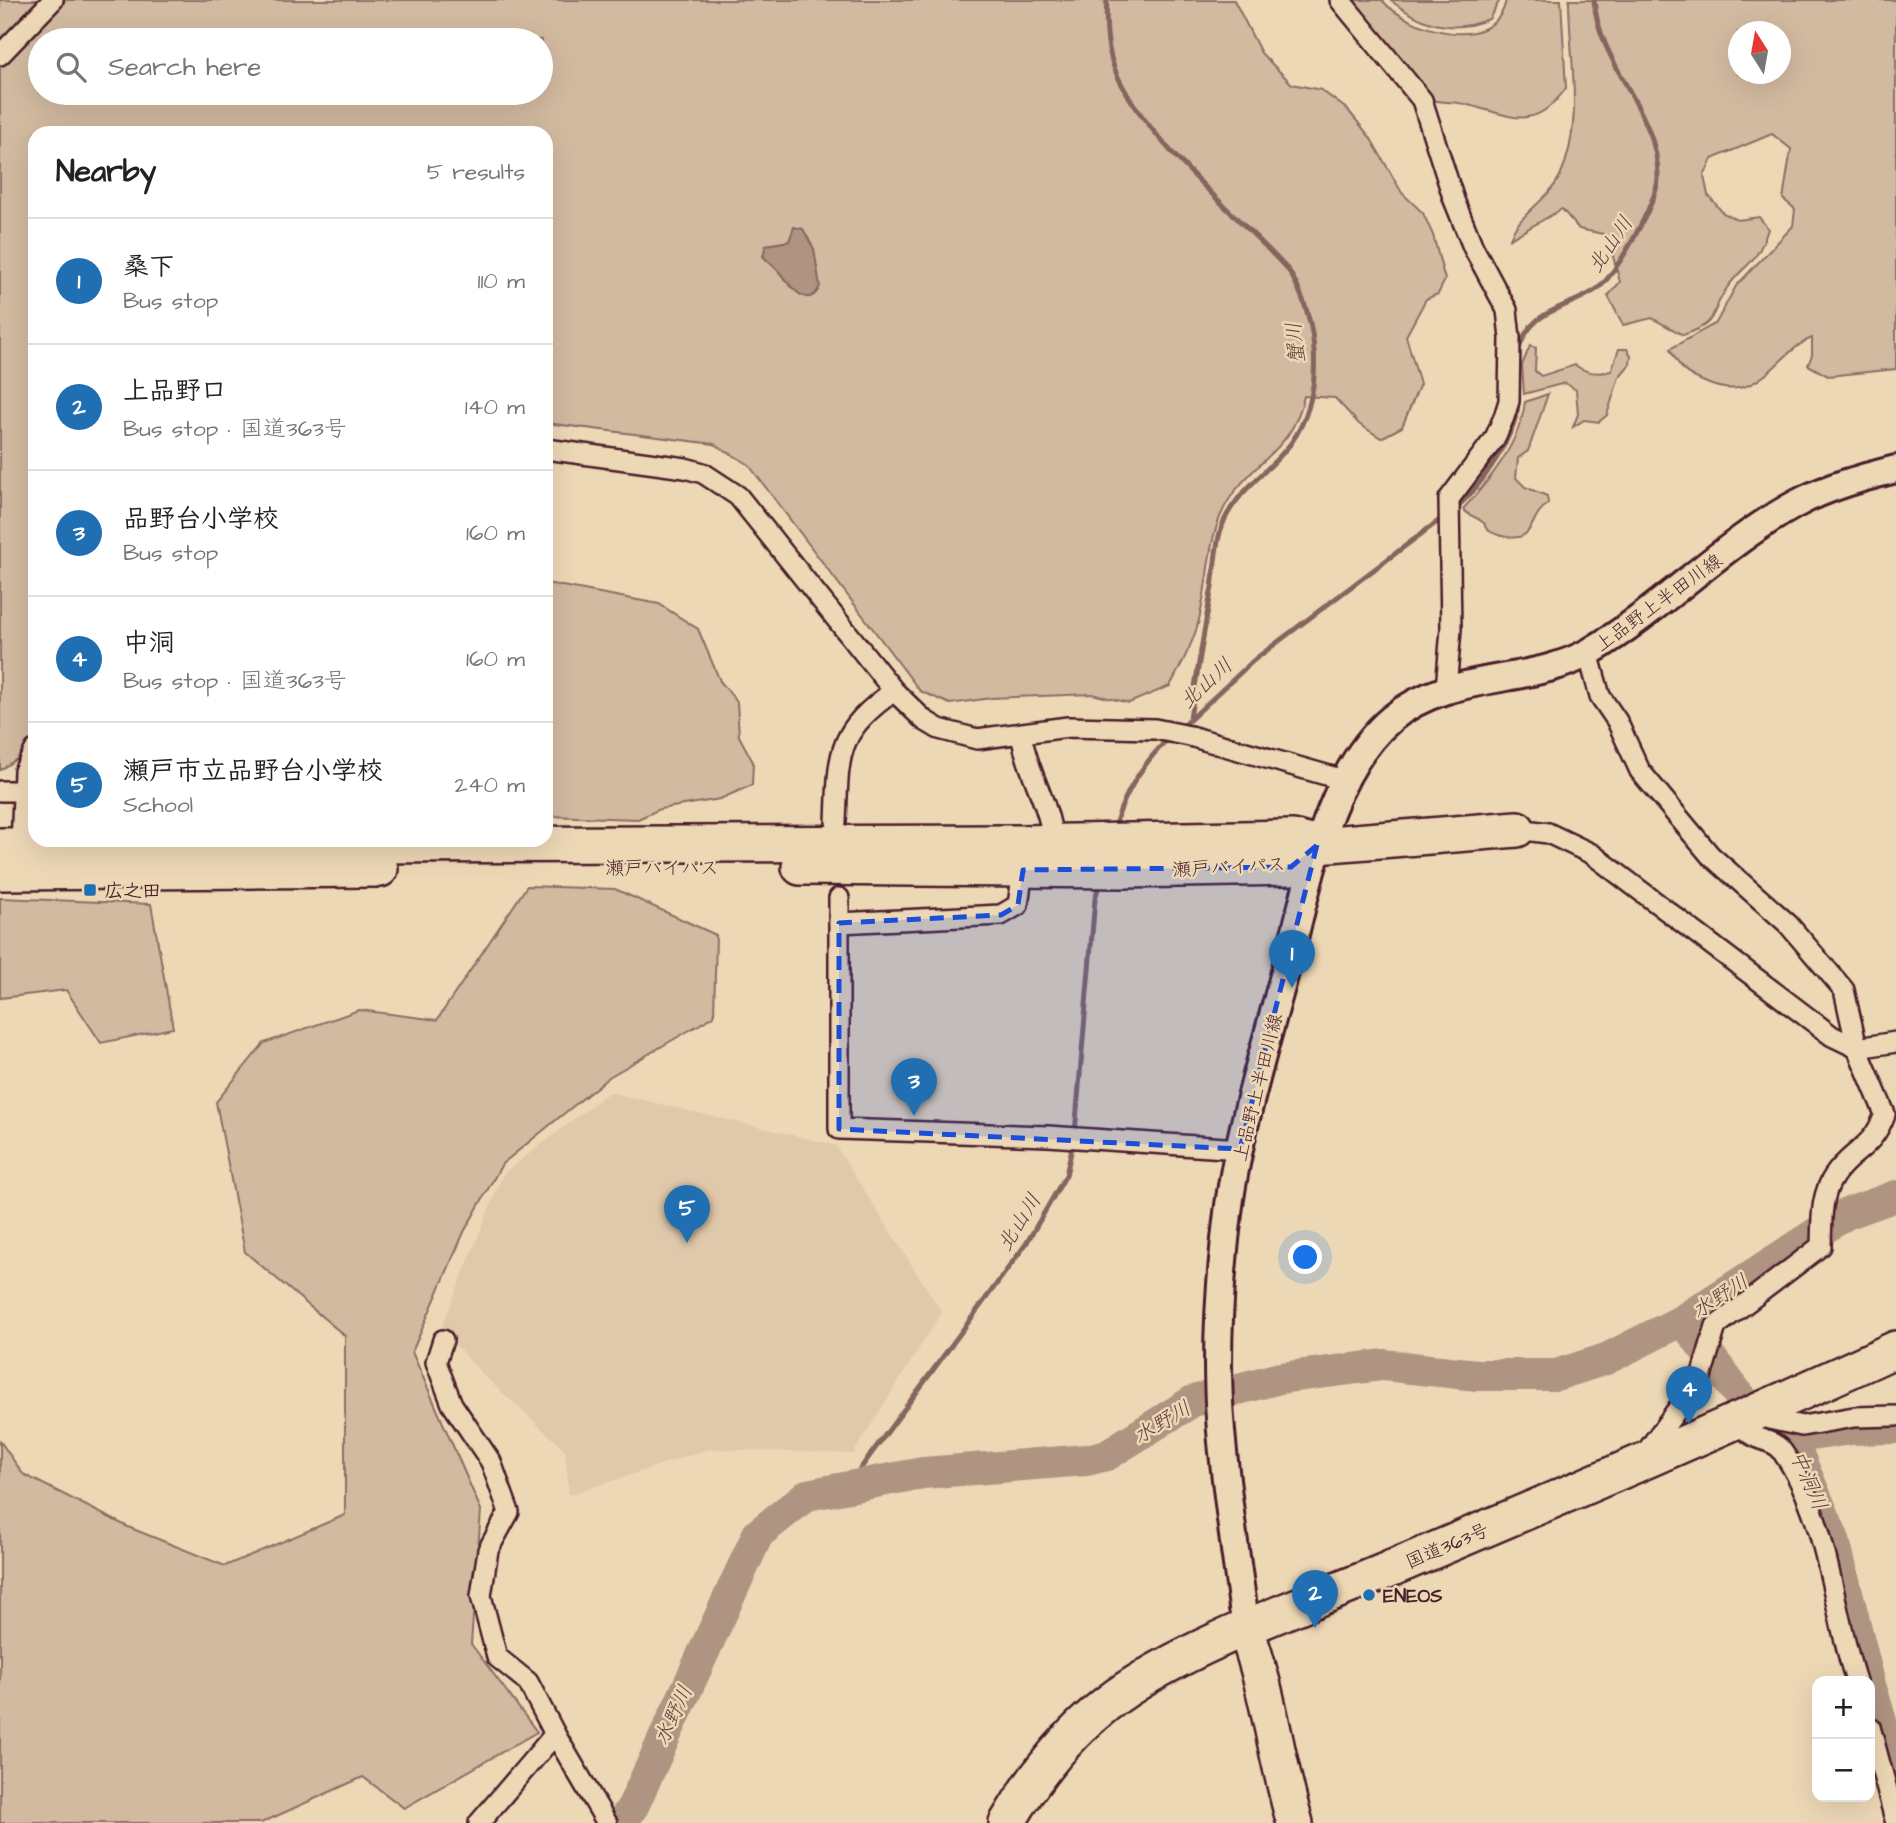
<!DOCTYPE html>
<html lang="en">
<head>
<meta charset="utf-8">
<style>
	body { margin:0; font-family:"Architects Daughter","Klee One",sans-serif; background:#f6f6f6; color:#222 }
	.controls { position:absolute; right:21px; bottom:21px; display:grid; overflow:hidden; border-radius:14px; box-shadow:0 7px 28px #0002 }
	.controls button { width:63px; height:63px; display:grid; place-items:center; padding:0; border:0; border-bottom:2px solid #e0e0e0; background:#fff; color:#222; font:35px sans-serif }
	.compass { position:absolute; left:1728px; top:21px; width:63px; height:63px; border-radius:50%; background:#fff; box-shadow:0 7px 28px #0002; rotate:349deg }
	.you { position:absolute; left:1306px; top:1258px; width:24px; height:24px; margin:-18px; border:5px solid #fff; border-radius:50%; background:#1a73e8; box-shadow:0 0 0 10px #1a73e833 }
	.badge { display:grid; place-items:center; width:46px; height:46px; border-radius:50%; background:#1f6fb2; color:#fff; font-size:23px; font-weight:700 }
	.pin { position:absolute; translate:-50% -58px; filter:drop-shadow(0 2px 4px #0008) }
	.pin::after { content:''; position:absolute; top:37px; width:24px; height:21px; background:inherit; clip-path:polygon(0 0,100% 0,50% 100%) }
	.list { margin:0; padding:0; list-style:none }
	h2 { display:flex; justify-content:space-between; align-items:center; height:91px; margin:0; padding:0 28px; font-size:30px }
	h2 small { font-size:23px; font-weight:400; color:#767676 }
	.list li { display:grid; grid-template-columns:46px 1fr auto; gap:21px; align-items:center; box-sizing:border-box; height:126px; padding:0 28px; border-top:2px solid #e0e0e0 }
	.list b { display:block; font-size:26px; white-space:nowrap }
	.list p { margin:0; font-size:23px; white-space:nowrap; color:#767676 }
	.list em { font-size:23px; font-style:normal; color:#767676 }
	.icon { flex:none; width:38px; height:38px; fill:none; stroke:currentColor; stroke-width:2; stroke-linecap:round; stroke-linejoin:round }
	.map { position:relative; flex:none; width:1896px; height:1823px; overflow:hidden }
	.search { position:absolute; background:#fff; box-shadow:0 7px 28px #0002; left:28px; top:28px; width:525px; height:77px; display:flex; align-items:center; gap:18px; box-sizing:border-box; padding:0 24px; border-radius:38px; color:#767676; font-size:26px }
	.panel { position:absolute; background:#fff; box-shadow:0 7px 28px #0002; left:28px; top:126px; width:525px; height:721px; border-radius:21px }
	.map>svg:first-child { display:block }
</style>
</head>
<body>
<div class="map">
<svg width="1896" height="1823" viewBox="0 0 1896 1823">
	<rect width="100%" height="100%" fill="#edd8b6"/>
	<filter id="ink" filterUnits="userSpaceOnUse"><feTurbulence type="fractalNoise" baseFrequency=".0143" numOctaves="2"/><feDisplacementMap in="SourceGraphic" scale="14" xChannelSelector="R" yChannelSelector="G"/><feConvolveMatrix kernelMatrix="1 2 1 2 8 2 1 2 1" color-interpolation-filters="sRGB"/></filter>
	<g filter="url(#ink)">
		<path fill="#e0c9ab" d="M 609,1092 L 835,1145 L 942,1312 L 853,1454 L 709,1449 L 569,1495 L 565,1450 L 484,1376 L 441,1329 L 503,1174 Z"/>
		<g fill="#d2baa0" stroke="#8e6c66" stroke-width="2" fill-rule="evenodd">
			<path d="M 0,0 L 48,0 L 0,49 Z"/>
			<path d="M 59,0 L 1234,0 L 1261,53 L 1292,84 L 1321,90 L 1348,110 L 1370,137 L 1402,193 L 1423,213 L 1433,235 L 1445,280 L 1438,294 L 1426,299 L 1406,336 L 1420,384 L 1402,427 L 1381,438 L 1359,424 L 1335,398 L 1304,396 C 1292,452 1257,457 1230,498 C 1205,535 1210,585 1197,627 C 1191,648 1180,667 1170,686 L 1129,703 L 1092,694 L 991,698 L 950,704 L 920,691 L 748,464 L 714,444 L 546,423 L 546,133 L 35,133 L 35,734 L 18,758 L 0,770 L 0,59 ZM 40,40 L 541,40 L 541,93 L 40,93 Z"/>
			<path d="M 1347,0 L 1382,0 C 1408,31 1495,56 1506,0 L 1561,0 L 1566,88 C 1533,135 1509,114 1464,104 C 1451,101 1439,103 1426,99 Z"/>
			<path d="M 1390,0 L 1500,0 L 1489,19 C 1451,35 1421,24 1390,0 Z"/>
			<path d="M 1569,0 L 1896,0 L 1896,369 L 1828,376 L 1808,365 L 1812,355 L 1812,338 C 1775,353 1761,404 1709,384 C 1685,374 1682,372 1670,349 L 1716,323 L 1736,286 L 1793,226 L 1795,209 L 1783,199 L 1791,149 L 1772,134 L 1712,159 L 1704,176 L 1708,195 L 1723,213 L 1738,220 L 1759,217 L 1768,229 C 1756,267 1745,262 1727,288 C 1708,315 1721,322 1683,335 L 1652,318 L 1623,325 L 1608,296 L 1620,282 L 1609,242 L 1603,234 L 1579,229 L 1562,209 L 1510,239 C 1518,214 1548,201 1560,176 C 1585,122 1569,58 1569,0 ZM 1738,32 L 1780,32 L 1780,74 L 1738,74 Z"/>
			<path d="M 1530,346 L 1536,348 L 1535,371 L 1541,376 L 1575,365 C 1586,373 1597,375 1611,371 L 1619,349 L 1627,349 L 1631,356 L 1630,364 L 1619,377 L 1607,415 L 1599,422 L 1584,420 L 1573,427 L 1578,414 L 1576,390 L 1565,383 L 1524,394 L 1522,365 Z"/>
			<path d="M 1548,394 L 1528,451 L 1518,458 L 1516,478 L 1525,487 L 1547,496 L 1548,504 C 1532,515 1536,525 1525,534 C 1517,541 1496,536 1488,530 C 1480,522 1490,527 1481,521 C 1474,515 1469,517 1463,509 C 1490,480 1520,443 1525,402 Z"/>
			<path d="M 546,583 L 659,604 L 698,629 L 720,681 L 737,702 L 739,736 L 753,762 L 752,785 L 720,799 L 660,809 L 638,819 L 546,816 Z"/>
			<path d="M 527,886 L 615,889 L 716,935 L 714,1016 L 609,1077 L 502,1164 L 464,1232 L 412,1352 L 481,1510 L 471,1644 L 537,1732 L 404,1808 L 363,1777 L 261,1823 L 0,1823 L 0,1441 L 23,1474 L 128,1527 L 225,1566 L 345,1515 L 345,1336 L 245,1252 L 216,1102 L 264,1043 L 359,1010 L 437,1020 Z"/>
			<path d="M 0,898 L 151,904 L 173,1028 L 101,1043 L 66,990 L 0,998 Z"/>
		</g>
		<path fill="#b09482" stroke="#87655f" stroke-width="2" d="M 794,227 L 803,229 L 814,249 L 820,286 C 808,313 789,284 779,272 C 774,266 768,262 763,256 L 766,245 L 789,241 Z"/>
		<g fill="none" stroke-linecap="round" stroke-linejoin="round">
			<g stroke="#87655f" stroke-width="5">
				<path d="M 1107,0 C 1105,26 1107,55 1119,79 C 1152,146 1237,214 1289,271 C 1319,321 1326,393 1291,443 C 1269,473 1233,492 1221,529 C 1215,547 1215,568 1212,587 C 1204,630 1197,674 1190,718"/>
				<path d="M 1518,353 C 1529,307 1567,310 1597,289 C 1615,277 1658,200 1658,178 C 1659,111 1599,66 1594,0"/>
				<path d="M 1453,510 C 1479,490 1520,431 1518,398"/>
				<path d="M 1180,729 L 1254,660 L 1445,516"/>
				<path d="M 1114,829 C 1124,792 1143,763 1170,737"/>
				<path d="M 1075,1133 L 1095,899 L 1100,882"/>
				<path d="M 846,1488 L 1026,1244 L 1066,1175 L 1073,1143"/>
			</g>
			<g stroke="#b09482" stroke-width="32">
				<path d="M 1683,1320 L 1761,1425 L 1791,1438 L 1834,1540 L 1869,1681"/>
				<path d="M 1791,1438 L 1851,1429 L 1896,1428"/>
				<path d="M 1870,1685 L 1896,1771"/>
				<path d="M 622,1823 L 633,1806 L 758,1534 L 807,1495 L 923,1473 L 1087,1460 L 1107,1455 L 1193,1401 L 1280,1378 L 1383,1365 L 1477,1375 L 1556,1375 L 1606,1359 L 1683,1320 L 1846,1214 L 1896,1196"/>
			</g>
			<g stroke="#4a1f2b" stroke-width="24">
				<g id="street">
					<path d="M 1340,0 L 1422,100 L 1454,200 L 1473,247 L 1507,310 L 1510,338 L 1509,401 L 1504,417 L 1495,438 L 1449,499 L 1451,629 L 1446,689"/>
					<path d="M 0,55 L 53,0"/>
					<path d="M 546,449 L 685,468 L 703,473 L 738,496 L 894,691 L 924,720 L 939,729 L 977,739 L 1068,727 L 1155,729 L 1190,736 L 1347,781"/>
					<path d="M 1588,653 L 1600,696 L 1617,721 L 1640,771 L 1710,855 L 1788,924 L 1844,990 L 1857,1048 L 1885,1114 C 1872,1150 1851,1150 1834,1176 C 1820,1196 1822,1223 1821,1246 L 1716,1326 L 1701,1377 L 1644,1455"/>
					<path d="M 1021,734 C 1027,772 1049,802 1053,841"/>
					<path d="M 0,791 L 23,791"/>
					<path d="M 836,822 C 839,754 835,733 894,691"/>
					<path d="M 1517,829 L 1548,833 L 1592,854 L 1832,1036 L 1857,1048 L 1896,1042"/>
					<path d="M 21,846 L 24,771 L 35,750"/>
					<path d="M 839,898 L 839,1129 L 1048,1136 L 1240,1149"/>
					<path d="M 839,923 L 1001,915 L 1018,905 L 1023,870"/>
					<path d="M 443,1340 L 436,1362 L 452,1404 L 491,1462 L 509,1512 L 488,1550 L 481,1596 L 497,1657 L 528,1682 L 555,1734"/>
					<path d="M 1763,1410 L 1769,1419 L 1802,1426 L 1854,1417 L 1896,1416"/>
					<path d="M 1739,1420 C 1742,1424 1745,1430 1749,1433 C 1758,1441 1775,1440 1782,1451 C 1829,1518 1831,1605 1856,1681"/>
					<path d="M 1870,1727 L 1896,1823"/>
					<path d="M 479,1823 L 555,1734 L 607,1823"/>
				</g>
			</g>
			<g stroke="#4a1f2b" stroke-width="32">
				<path id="secondary" d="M 1246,1630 C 1237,1560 1225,1489 1220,1418 C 1215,1351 1220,1279 1228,1213 C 1239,1125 1272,1025 1294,938 C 1312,867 1332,769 1391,719 C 1449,670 1532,686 1591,651 C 1663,608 1722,544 1796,504 C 1827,487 1861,478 1896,469"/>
			</g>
			<g stroke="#4a1f2b" stroke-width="40">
				<g id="highway">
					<path d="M 0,846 L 1019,843 L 1293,838 L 1317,845 L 1517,829"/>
					<path d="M 800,867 L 1123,870 L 1291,867 L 1317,845"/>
					<path d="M 0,872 L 380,869"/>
					<path d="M 1246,1630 C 1269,1692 1276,1759 1295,1823"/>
					<path d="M 1007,1823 C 1036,1773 1070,1730 1117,1696 C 1193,1642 1308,1604 1395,1567 C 1563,1496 1731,1425 1896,1349"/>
				</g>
			</g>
			<use href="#street" stroke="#edd8b6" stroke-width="19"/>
			<use href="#secondary" stroke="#edd8b6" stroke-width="26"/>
			<use href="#highway" stroke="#edd8b6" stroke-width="35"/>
		</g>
	</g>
	<path fill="#1d4ed8" fill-opacity="0.2" stroke="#1d4ed8" stroke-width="5" stroke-dasharray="14 9" stroke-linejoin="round" d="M 1317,845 L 1240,1149 L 839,1129 L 839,923 L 1001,915 L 1018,905 L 1023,870 L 1291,867 Z"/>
	<g fill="#1f6fb2" stroke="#edd8b6" stroke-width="2.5">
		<rect x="83" y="883" width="14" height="14" rx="3.5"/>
		<circle cx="1369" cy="1595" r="7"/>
	</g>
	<g text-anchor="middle" stroke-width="5" stroke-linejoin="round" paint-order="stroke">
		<g font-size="19" fill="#4a1f2b" stroke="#edd8b6">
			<text transform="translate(1658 602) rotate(-36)" y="7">上品野上半田川線</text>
			<text transform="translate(1229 866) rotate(-3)" y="7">瀬戸バイパス</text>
			<text x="662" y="874">瀬戸バイパス</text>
			<text transform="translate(1257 1087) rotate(-76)" y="7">上品野上半田川線</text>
			<text transform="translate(1447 1545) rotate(-23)" y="7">国道363号</text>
		</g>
		<g font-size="19" font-weight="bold" fill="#4a1f2b" stroke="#edd8b6" text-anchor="start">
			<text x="104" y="897">広之田</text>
			<text x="1383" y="1602">ENEOS</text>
		</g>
		<g font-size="21" font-style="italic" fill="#643c41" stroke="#edd8b6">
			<text transform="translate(1610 244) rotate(-56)" y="7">北山川</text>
			<text transform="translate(1295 343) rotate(-96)" y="7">蟹川</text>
			<text transform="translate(1206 683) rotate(-43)" y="7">北山川</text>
			<text transform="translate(1019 1222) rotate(-58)" y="7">北山川</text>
			<text transform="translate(1720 1296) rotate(-33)" y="7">水野川</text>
			<text transform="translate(1162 1422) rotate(-31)" y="7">水野川</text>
			<text transform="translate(1809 1480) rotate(67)" y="7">中洞川</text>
			<text transform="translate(673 1715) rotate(-65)" y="7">水野川</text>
		</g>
	</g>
</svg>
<div class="controls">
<button>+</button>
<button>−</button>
</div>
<svg class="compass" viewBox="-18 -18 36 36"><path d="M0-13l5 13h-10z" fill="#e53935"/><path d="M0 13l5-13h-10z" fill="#767676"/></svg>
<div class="you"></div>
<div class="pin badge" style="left:1292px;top:988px">1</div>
<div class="pin badge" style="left:1315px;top:1628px">2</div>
<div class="pin badge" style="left:914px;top:1116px">3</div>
<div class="pin badge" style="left:1689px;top:1424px">4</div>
<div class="pin badge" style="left:687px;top:1243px">5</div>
<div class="search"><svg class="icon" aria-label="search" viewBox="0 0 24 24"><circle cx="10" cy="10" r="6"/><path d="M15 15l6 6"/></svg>Search here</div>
<section class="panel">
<h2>Nearby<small>5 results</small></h2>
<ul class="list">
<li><span class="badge">1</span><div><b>桑下</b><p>Bus stop</p></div><em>110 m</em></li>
<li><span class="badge">2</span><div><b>上品野口</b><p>Bus stop · 国道363号</p></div><em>140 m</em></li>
<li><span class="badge">3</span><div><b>品野台小学校</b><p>Bus stop</p></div><em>160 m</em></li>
<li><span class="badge">4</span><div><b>中洞</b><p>Bus stop · 国道363号</p></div><em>160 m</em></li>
<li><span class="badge">5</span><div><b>瀬戸市立品野台小学校</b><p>School</p></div><em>240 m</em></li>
</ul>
</section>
</div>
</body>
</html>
